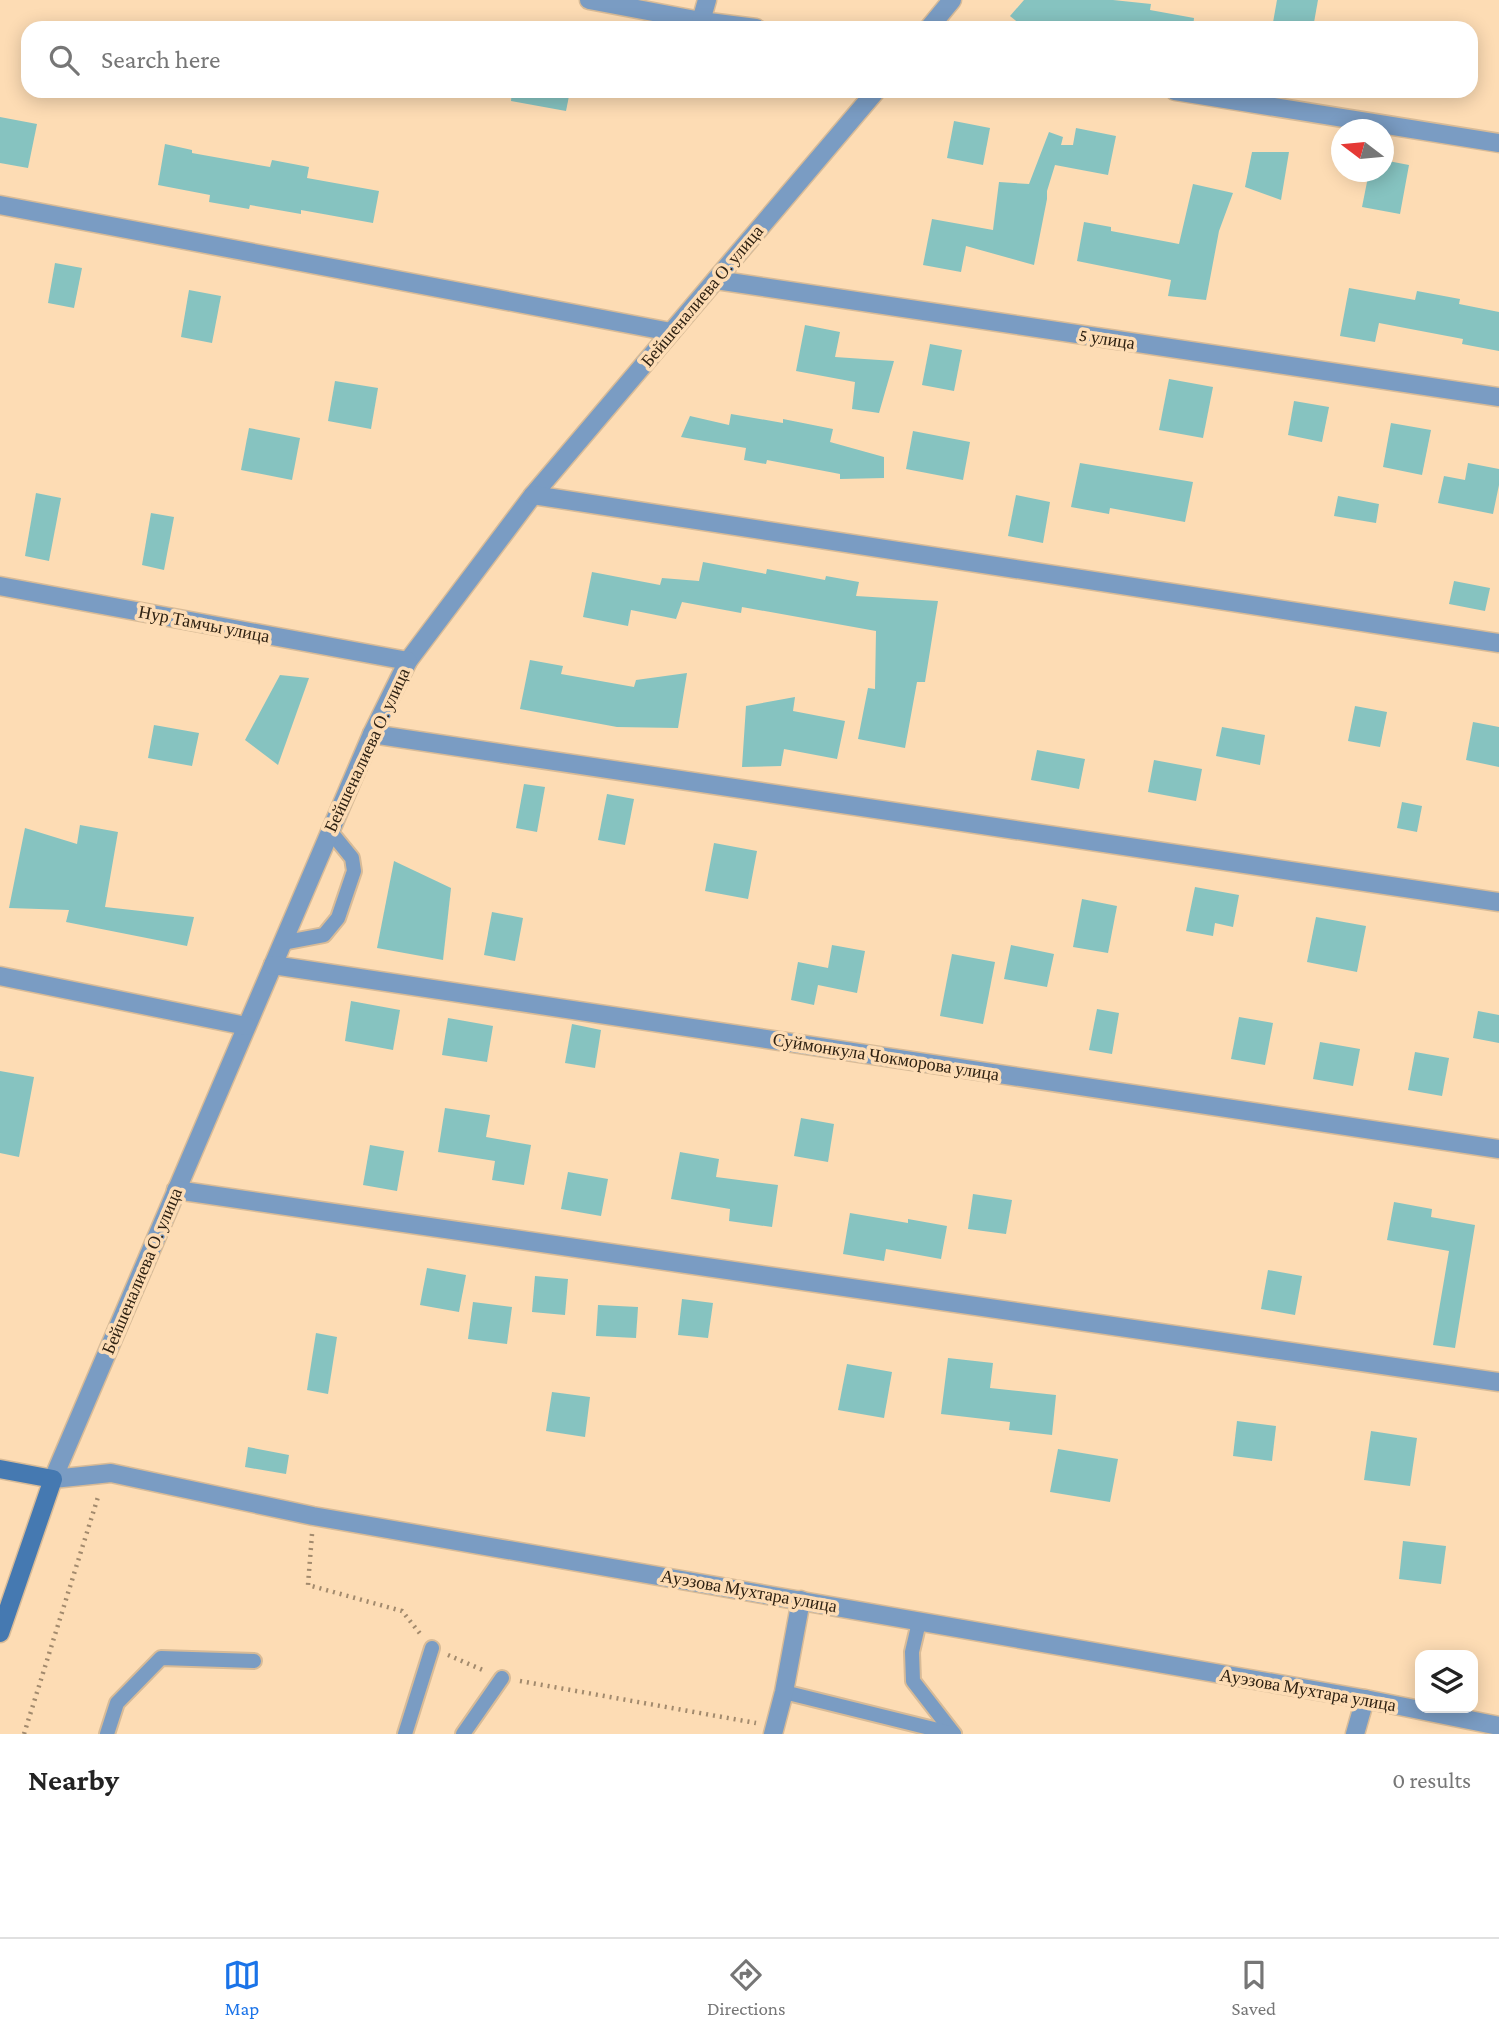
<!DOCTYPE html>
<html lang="en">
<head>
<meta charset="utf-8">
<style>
	body { margin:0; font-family:"Crimson Pro",serif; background:#f2f2f2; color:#222 }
	.controls { position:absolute; right:21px; bottom:21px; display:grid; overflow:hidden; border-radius:14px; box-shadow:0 4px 18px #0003 }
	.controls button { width:63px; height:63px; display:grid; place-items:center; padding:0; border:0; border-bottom:2px solid #e0e0e0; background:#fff; color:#222; font:35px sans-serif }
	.compass { position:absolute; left:1331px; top:119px; width:63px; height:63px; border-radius:50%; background:#fff; box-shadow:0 4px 18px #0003; rotate:286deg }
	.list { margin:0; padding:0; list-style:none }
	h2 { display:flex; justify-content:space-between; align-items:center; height:91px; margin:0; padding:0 28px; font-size:30px }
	h2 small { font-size:23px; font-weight:400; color:#767676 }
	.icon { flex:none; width:38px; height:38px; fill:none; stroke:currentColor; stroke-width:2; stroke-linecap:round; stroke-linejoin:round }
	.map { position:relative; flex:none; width:1499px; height:1734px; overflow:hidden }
	.search { position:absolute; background:#fff; box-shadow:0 4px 18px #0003; left:21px; right:21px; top:21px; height:77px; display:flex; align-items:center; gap:18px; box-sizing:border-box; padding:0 24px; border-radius:21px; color:#767676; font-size:26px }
	.sheet { height:203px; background:#fff }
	nav { display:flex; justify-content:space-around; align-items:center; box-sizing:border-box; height:98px; border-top:2px solid #e0e0e0; background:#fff; font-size:19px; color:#767676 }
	nav a { display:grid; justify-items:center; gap:4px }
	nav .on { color:#1a73e8 }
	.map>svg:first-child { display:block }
</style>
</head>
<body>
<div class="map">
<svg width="1499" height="1734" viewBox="0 0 1499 1734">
	<rect width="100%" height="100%" fill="#fddcb4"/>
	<g fill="#86c3c0">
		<path d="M 1024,0 L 1113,0 L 1151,4 L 1150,10 L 1194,18 L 1193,28 L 1025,28 L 1010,16 Z"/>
		<path d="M 1277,0 L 1318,0 L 1313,28 L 1272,28 Z"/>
		<path d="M 512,91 L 570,91 L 566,111 L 511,101 Z"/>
		<path d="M 0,117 L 37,124 L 28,168 L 0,163 Z"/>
		<path d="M 954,121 L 990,128 L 983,165 L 947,158 Z"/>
		<path d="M 1076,128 L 1116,136 L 1108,175 L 1055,165 L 1047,191 L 1047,199 L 1034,265 L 966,246 L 961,272 L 923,265 L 932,219 L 993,230 L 999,182 L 1029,184 L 1049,132 L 1063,137 L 1061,145 L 1073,145 Z"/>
		<path d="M 165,144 L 192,150 L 192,153 L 270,167 L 272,160 L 309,167 L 307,178 L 379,191 L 373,223 L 301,210 L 301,214 L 250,205 L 249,209 L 209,202 L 210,195 L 158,185 Z"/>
		<path d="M 1252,152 L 1289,152 L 1281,200 L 1245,187 Z"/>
		<path d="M 1383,160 L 1409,165 L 1400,214 L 1362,207 L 1369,172 L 1383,172 Z"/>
		<path d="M 1193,184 L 1233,193 L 1219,231 L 1206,300 L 1168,296 L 1171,280 L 1077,261 L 1084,222 L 1111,227 L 1111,231 L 1179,244 Z"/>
		<path d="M 55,263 L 82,268 L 74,308 L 48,303 Z"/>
		<path d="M 1349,288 L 1415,300 L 1417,291 L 1460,299 L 1459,304 L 1499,312 L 1499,351 L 1462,344 L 1463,339 L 1379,323 L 1375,342 L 1340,336 Z"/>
		<path d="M 189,290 L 221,296 L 212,343 L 181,337 Z"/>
		<path d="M 805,325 L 840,332 L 835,357 L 894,361 L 879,413 L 852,409 L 855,382 L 796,371 Z"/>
		<path d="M 930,344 L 962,350 L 954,391 L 922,385 Z"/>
		<path d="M 1169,379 L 1213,387 L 1203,438 L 1159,430 Z"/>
		<path d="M 335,381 L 378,388 L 371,429 L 328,421 Z"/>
		<path d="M 1294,401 L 1329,407 L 1322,442 L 1288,435 Z"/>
		<path d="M 731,414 L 783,423 L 783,419 L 833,429 L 830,442 L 884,457 L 884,478 L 840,479 L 840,474 L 767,460 L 766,464 L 744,460 L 746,448 L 681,437 L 690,416 L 729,425 Z"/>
		<path d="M 1391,423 L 1431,430 L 1422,475 L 1383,467 Z"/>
		<path d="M 249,428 L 300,438 L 292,480 L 241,470 Z"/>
		<path d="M 913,431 L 970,442 L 963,480 L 906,469 Z"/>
		<path d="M 1080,463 L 1193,482 L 1185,522 L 1110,508 L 1109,514 L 1071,507 Z"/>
		<path d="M 1468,463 L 1499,469 L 1499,485 L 1493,514 L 1438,503 L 1444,476 L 1465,480 Z"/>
		<path d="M 36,493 L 61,498 L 49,561 L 25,556 Z"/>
		<path d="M 1016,495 L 1050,502 L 1043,543 L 1008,536 Z"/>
		<path d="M 1338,496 L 1379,504 L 1376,523 L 1334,516 Z"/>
		<path d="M 151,513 L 174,517 L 164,570 L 142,565 Z"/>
		<path d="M 703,562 L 766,574 L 767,569 L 825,580 L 826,576 L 859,582 L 856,596 L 938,601 L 925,682 L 917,682 L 905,748 L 858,739 L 868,688 L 875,689 L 876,631 L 742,607 L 741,613 L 682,602 L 676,619 L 631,610 L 628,626 L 583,617 L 592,572 L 660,585 L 662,578 L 699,581 Z"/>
		<path d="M 1454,581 L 1490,588 L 1485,611 L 1449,604 Z"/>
		<path d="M 530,660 L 563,666 L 561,674 L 634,687 L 636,680 L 687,673 L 678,728 L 617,727 L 520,709 Z"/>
		<path d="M 280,675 L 309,678 L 278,765 L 245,740 Z"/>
		<path d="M 795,697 L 793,711 L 845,721 L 837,759 L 784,749 L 781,766 L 742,767 L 746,706 Z"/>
		<path d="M 1355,706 L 1387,712 L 1380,747 L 1348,741 Z"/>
		<path d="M 1473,722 L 1499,727 L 1499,767 L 1466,760 Z"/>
		<path d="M 154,725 L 199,733 L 192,766 L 148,758 Z"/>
		<path d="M 1222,727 L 1265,735 L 1260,765 L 1216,756 Z"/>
		<path d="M 1037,750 L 1085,759 L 1079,789 L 1031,780 Z"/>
		<path d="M 1154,760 L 1202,769 L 1196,801 L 1148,792 Z"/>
		<path d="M 524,784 L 545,787 L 537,832 L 516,828 Z"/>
		<path d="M 607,794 L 634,799 L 625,845 L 598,840 Z"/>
		<path d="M 1402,802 L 1422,806 L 1417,832 L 1397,828 Z"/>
		<path d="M 80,825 L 118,832 L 105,907 L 194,917 L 187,946 L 66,922 L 69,910 L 9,908 L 25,828 L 77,844 Z"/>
		<path d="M 714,843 L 757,851 L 748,899 L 705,891 Z"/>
		<path d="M 394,861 L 451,888 L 443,960 L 377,948 Z"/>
		<path d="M 1195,887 L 1239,895 L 1233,927 L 1215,923 L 1213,936 L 1186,931 Z"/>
		<path d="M 1082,899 L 1117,906 L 1108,953 L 1073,947 Z"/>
		<path d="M 492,912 L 523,918 L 515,961 L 484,955 Z"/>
		<path d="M 1316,917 L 1366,926 L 1357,972 L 1307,962 Z"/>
		<path d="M 832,945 L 865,951 L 857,993 L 818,985 L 814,1005 L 791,1000 L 798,962 L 828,968 Z"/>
		<path d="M 1011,945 L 1054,954 L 1047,987 L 1004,979 Z"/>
		<path d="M 952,954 L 995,962 L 983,1024 L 940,1016 Z"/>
		<path d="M 351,1001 L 400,1010 L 393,1050 L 345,1041 Z"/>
		<path d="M 1097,1009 L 1119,1013 L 1112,1054 L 1089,1050 Z"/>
		<path d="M 1478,1011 L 1499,1015 L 1499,1043 L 1473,1038 Z"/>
		<path d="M 1239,1017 L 1273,1023 L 1265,1065 L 1231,1059 Z"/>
		<path d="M 448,1018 L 493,1026 L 487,1062 L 442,1055 Z"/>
		<path d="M 572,1024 L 601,1030 L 595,1068 L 565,1063 Z"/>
		<path d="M 1320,1042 L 1360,1049 L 1353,1086 L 1313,1079 Z"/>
		<path d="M 1415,1052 L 1449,1058 L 1442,1096 L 1408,1090 Z"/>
		<path d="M 0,1071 L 34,1077 L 19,1157 L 0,1153 Z"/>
		<path d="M 445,1108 L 490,1115 L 486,1137 L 531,1145 L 524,1185 L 492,1180 L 495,1161 L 438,1152 Z"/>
		<path d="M 801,1118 L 834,1124 L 828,1162 L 794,1156 Z"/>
		<path d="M 370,1145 L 404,1151 L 397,1191 L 363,1185 Z"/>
		<path d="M 680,1152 L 719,1159 L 716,1177 L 778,1185 L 772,1227 L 729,1221 L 730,1209 L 671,1199 Z"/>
		<path d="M 568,1172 L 608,1179 L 601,1216 L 561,1209 Z"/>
		<path d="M 973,1194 L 1012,1200 L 1006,1234 L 968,1229 Z"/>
		<path d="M 1394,1202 L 1432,1209 L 1431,1217 L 1475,1225 L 1455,1348 L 1433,1345 L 1449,1251 L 1387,1240 Z"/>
		<path d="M 850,1213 L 908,1223 L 908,1219 L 947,1226 L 941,1259 L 886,1249 L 884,1261 L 843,1254 Z"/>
		<path d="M 427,1268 L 466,1275 L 459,1312 L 420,1305 Z"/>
		<path d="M 1268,1270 L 1302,1276 L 1295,1315 L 1261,1309 Z"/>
		<path d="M 535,1276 L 568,1279 L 565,1315 L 532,1312 Z"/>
		<path d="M 682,1299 L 713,1303 L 708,1338 L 678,1335 Z"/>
		<path d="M 473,1302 L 512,1307 L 507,1344 L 468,1339 Z"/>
		<path d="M 598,1305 L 638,1307 L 636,1338 L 596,1336 Z"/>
		<path d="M 316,1333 L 337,1337 L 328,1394 L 307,1390 Z"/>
		<path d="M 948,1358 L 993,1363 L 990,1388 L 1056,1395 L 1052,1435 L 1009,1430 L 1010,1422 L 941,1414 Z"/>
		<path d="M 847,1364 L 892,1372 L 884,1418 L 838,1410 Z"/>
		<path d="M 552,1392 L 590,1397 L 585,1437 L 546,1431 Z"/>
		<path d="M 1237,1421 L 1276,1426 L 1272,1461 L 1233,1456 Z"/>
		<path d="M 1371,1431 L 1417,1438 L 1410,1486 L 1364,1480 Z"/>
		<path d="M 248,1447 L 289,1455 L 286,1474 L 245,1467 Z"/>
		<path d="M 1058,1449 L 1118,1459 L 1110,1502 L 1050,1492 Z"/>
		<path d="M 1403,1541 L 1446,1546 L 1441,1584 L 1399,1579 Z"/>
	</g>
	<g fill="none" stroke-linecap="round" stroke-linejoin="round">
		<g stroke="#d8bb97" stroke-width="18">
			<g id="lane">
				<path d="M 282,943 L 324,935 L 338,918 L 354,871 L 352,858 L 330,831"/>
				<path d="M 919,1622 L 912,1652 L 913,1681 L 954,1734"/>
				<path d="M 784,1692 L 954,1734"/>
				<path d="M 107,1734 L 117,1703 L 161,1658 L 254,1661"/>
				<path d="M 405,1734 L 432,1648"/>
				<path d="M 463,1734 L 502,1678"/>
			</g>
		</g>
		<g stroke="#d8bb97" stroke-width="21">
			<g id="street">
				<path d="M 589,0 L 701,21 L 756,28"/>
				<path d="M 701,21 L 707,0"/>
				<path d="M 929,28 L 952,0"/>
				<path d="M 876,91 L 533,495 L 408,661 L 372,734 L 53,1479 L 111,1473 L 313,1516 L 1365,1699 L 1499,1726"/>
				<path d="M 1175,91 L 1499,143"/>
				<path d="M 0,205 L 671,332"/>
				<path d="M 716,280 L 1499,397"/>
				<path d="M 533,495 L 1499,643"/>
				<path d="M 0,586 L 408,661"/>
				<path d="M 372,734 L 1499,902"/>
				<path d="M 273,965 L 1499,1149"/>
				<path d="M 0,976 L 246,1026"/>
				<path d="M 176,1190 L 1499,1382"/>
				<path d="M 773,1734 L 784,1692 L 801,1600"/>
				<path d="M 1355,1734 L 1365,1699"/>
			</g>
		</g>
		<g stroke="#d8bb97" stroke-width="21">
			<path id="secondary" d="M 0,1469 L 53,1479 L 0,1633"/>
		</g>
		<g stroke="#a28a6d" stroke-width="4.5" stroke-dasharray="2 5" stroke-linecap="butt">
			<path d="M 312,1534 L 308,1585 L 402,1611 L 422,1636"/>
			<path d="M 448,1655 L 485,1671"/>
			<path d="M 520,1681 L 756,1723"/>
			<path d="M 24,1734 L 98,1497"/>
		</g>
		<use href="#lane" stroke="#7a9cc3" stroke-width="14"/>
		<use href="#street" stroke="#7a9cc3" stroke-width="18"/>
		<use href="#secondary" stroke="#4579b1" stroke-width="18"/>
	</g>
	<g text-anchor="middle" stroke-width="7" stroke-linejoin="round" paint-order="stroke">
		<g font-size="18" fill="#2f2213" stroke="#fddcb4">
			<text transform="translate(702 296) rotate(-50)" y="6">Бейшеналиева О. улица</text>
			<text transform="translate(1107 339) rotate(9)" y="6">5 улица</text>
			<text transform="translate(204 624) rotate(11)" y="6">Нур Тамчы улица</text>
			<text transform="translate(367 750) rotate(-65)" y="6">Бейшеналиева О. улица</text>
			<text transform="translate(886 1057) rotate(9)" y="6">Суймонкула Чокморова улица</text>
			<text transform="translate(142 1271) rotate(-67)" y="6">Бейшеналиева О. улица</text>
			<text transform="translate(749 1591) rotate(10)" y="6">Ауэзова Мухтара улица</text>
			<text transform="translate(1308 1690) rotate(10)" y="6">Ауэзова Мухтара улица</text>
		</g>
	</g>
</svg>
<div class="controls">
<button><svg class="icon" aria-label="layers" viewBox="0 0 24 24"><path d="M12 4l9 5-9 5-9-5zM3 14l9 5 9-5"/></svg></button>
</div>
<svg class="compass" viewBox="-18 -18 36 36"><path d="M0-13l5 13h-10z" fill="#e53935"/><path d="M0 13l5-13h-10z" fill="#767676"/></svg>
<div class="search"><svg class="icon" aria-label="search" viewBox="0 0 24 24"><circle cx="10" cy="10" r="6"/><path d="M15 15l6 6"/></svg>Search here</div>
</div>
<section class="sheet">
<h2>Nearby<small>0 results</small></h2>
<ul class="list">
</ul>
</section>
<nav>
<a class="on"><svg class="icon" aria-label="map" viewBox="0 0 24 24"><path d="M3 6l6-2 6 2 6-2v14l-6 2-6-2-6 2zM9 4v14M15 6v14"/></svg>Map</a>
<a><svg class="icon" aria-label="directions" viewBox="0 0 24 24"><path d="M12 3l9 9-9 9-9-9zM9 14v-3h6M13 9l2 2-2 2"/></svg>Directions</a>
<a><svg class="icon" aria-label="saved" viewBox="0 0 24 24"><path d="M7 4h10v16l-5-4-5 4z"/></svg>Saved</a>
</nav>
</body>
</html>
